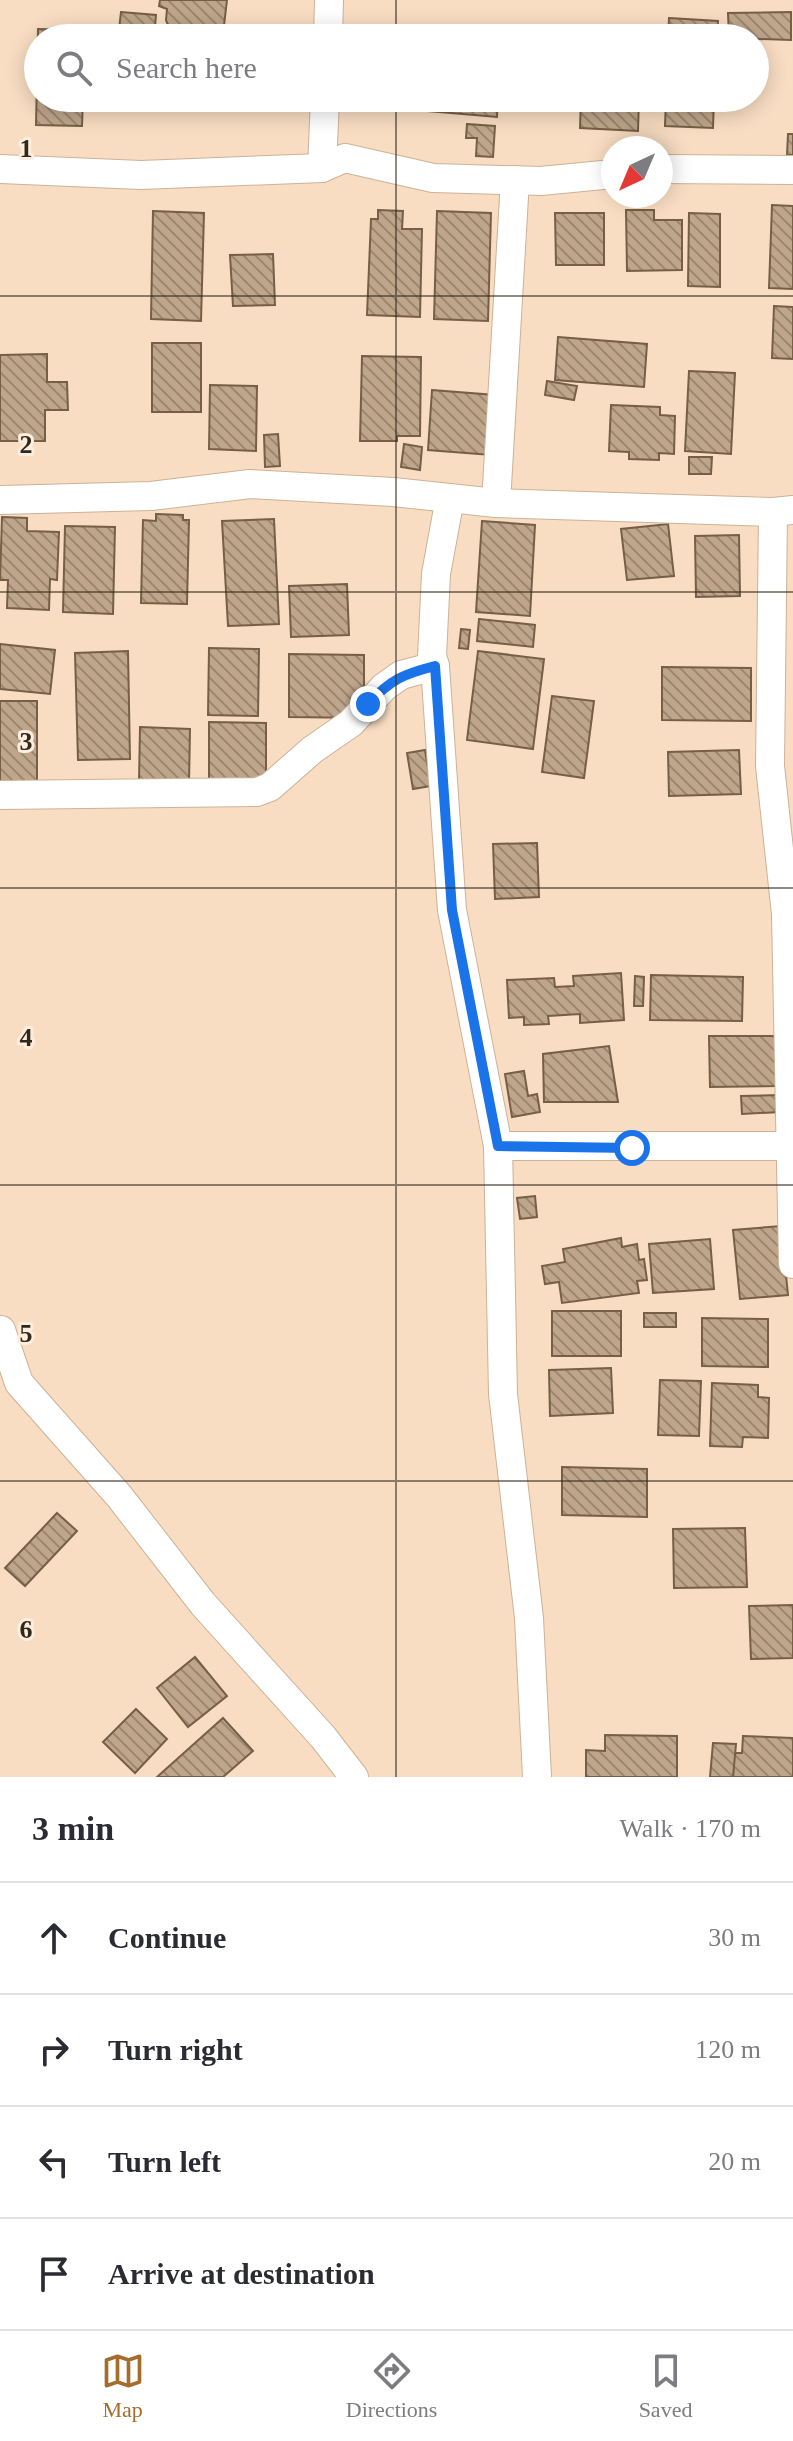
<!DOCTYPE html>
<html lang="en">
<head>
<meta charset="utf-8">
<style>
	body { margin:0; font-family:Georgia,serif; background:#f7f7f7; color:#2b2b33 }
	.compass { position:absolute; left:601px; top:136px; width:72px; height:72px; border-radius:50%; background:#fff; box-shadow:0 4px 20px #0003; rotate:224deg }
	.stop { position:absolute; width:24px; height:24px; margin:-18px; border:6px solid #1a73e8; border-radius:50%; background:#fff }
	.stop.end { background:#1a73e8; border-color:#fff; box-shadow:0 2px 8px #0008 }
	.list { margin:0; padding:0; list-style:none }
	h2 { display:flex; justify-content:space-between; align-items:center; height:104px; margin:0; padding:0 32px; font-size:34px }
	h2 small { font-size:26px; font-weight:400; color:#7c7c81 }
	.list li { display:grid; grid-template-columns:52px 1fr auto; gap:24px; align-items:center; box-sizing:border-box; height:112px; padding:0 32px; border-top:2px solid #e1e1e2 }
	.list b { display:block; font-size:30px; white-space:nowrap }
	.list em { font-size:26px; font-style:normal; color:#7c7c81 }
	.icon { flex:none; width:44px; height:44px; fill:none; stroke:currentColor; stroke-width:2; stroke-linecap:round; stroke-linejoin:round }
	.map { position:relative; flex:none; width:793px; height:1777px; overflow:hidden }
	.search { position:absolute; background:#fff; box-shadow:0 4px 20px #0003; left:24px; right:24px; top:24px; height:88px; display:flex; align-items:center; gap:20px; box-sizing:border-box; padding:0 28px; border-radius:44px; color:#7c7c81; font-size:30px }
	.sheet { height:552px; background:#fff }
	nav { display:flex; justify-content:space-around; align-items:center; box-sizing:border-box; height:112px; border-top:2px solid #e1e1e2; background:#fff; font-size:22px; color:#7c7c81 }
	nav a { display:grid; justify-items:center; gap:4px }
	nav .on { color:#a66c2c }
	.map>svg:first-child { display:block }
</style>
</head>
<body>
<div class="map">
<svg width="793" height="1777" viewBox="0 0 793 1777">
	<defs>
		<pattern id="building-back-hatch" width="6" height="6" patternUnits="userSpaceOnUse" patternTransform="scale(2)"><rect width="6" height="6" fill="#bfa68b"/><path d="M-1 5l2 2M0 0l6 6M5-1l2 2" fill="none" stroke="#9c8771"/></pattern>
	</defs>
	<rect width="100%" height="100%" fill="#f8ddc2"/>
	<g fill="url(#building-back-hatch)" stroke="#765f46" stroke-width="2">
		<path d="M 160,0 L 227,0 L 223,34 L 209,32 L 204,38 L 173,38 L 166,20 L 167,9 L 159,6 Z"/>
		<path d="M 121,12 L 156,15 L 154,38 L 118,38 Z"/>
		<path d="M 791,12 L 791,40 L 729,38 L 728,13 Z"/>
		<path d="M 669,18 L 718,21 L 717,38 L 668,38 Z"/>
		<path d="M 38,29 L 84,30 L 84,38 L 38,38 L 38,98 L 83,98 L 82,126 L 36,125 Z"/>
		<path d="M 429,98 L 498,98 L 497,117 L 428,111 Z"/>
		<path d="M 581,98 L 639,98 L 638,131 L 580,128 Z"/>
		<path d="M 666,98 L 714,98 L 713,128 L 665,126 Z"/>
		<path d="M 467,124 L 495,126 L 493,157 L 476,156 L 477,138 L 466,138 Z"/>
		<path d="M 788,134 L 793,134 L 793,155 L 787,155 Z"/>
		<path d="M 772,205 L 793,206 L 793,289 L 769,288 Z"/>
		<path d="M 378,210 L 403,211 L 402,229 L 422,229 L 420,317 L 367,315 L 371,219 L 378,219 Z"/>
		<path d="M 626,210 L 654,210 L 654,220 L 682,220 L 682,270 L 627,271 Z"/>
		<path d="M 153,211 L 204,213 L 201,321 L 151,319 Z"/>
		<path d="M 437,211 L 491,213 L 488,321 L 434,319 Z"/>
		<path d="M 555,213 L 604,213 L 604,265 L 556,265 Z"/>
		<path d="M 689,213 L 720,214 L 720,287 L 688,286 Z"/>
		<path d="M 273,254 L 275,305 L 233,306 L 230,255 Z"/>
		<path d="M 774,306 L 793,307 L 793,359 L 772,358 Z"/>
		<path d="M 558,337 L 647,344 L 644,387 L 555,380 Z"/>
		<rect x="152" y="343" width="49" height="69"/>
		<path d="M 47,354 L 47,382 L 67,382 L 68,410 L 45,410 L 45,441 L 0,441 L 0,355 Z"/>
		<path d="M 362,356 L 421,357 L 420,436 L 397,436 L 397,441 L 360,441 Z"/>
		<path d="M 689,371 L 735,373 L 731,454 L 685,451 Z"/>
		<path d="M 547,381 L 577,386 L 574,400 L 545,395 Z"/>
		<path d="M 210,385 L 257,386 L 256,451 L 209,449 Z"/>
		<path d="M 432,390 L 495,395 L 491,455 L 428,450 Z"/>
		<path d="M 611,405 L 660,407 L 660,415 L 675,416 L 674,454 L 659,453 L 659,460 L 629,459 L 629,452 L 609,451 Z"/>
		<path d="M 278,434 L 280,466 L 265,467 L 264,435 Z"/>
		<path d="M 404,444 L 422,447 L 420,470 L 401,467 Z"/>
		<path d="M 689,457 L 712,457 L 711,474 L 689,474 Z"/>
		<path d="M 156,514 L 183,515 L 183,520 L 189,520 L 187,604 L 141,603 L 143,520 L 156,521 Z"/>
		<path d="M 2,517 L 27,518 L 27,531 L 59,532 L 57,580 L 50,579 L 49,610 L 7,608 L 8,580 L 0,580 Z"/>
		<path d="M 274,519 L 279,624 L 228,626 L 222,521 Z"/>
		<path d="M 482,521 L 535,525 L 530,616 L 476,612 Z"/>
		<path d="M 668,524 L 674,576 L 627,580 L 621,529 Z"/>
		<path d="M 65,526 L 115,527 L 113,614 L 63,612 Z"/>
		<path d="M 739,535 L 740,596 L 696,597 L 695,536 Z"/>
		<path d="M 347,584 L 349,635 L 291,637 L 289,586 Z"/>
		<path d="M 479,619 L 535,625 L 533,647 L 477,641 Z"/>
		<path d="M 461,629 L 470,630 L 468,649 L 459,648 Z"/>
		<path d="M 0,644 L 55,650 L 50,694 L 0,689 Z"/>
		<path d="M 209,648 L 259,649 L 258,716 L 208,715 Z"/>
		<path d="M 128,651 L 130,759 L 78,760 L 75,653 Z"/>
		<path d="M 478,651 L 544,659 L 533,749 L 467,740 Z"/>
		<path d="M 289,654 L 364,655 L 364,718 L 289,717 Z"/>
		<path d="M 662,667 L 751,668 L 751,721 L 662,720 Z"/>
		<path d="M 552,696 L 594,701 L 584,778 L 542,772 Z"/>
		<path d="M 0,701 L 37,701 L 37,783 L 0,782 Z"/>
		<path d="M 209,722 L 266,723 L 266,781 L 209,781 Z"/>
		<path d="M 140,727 L 190,729 L 189,783 L 139,781 Z"/>
		<path d="M 425,750 L 431,786 L 413,789 L 407,753 Z"/>
		<path d="M 739,750 L 741,794 L 669,796 L 668,752 Z"/>
		<path d="M 537,843 L 539,897 L 495,899 L 493,844 Z"/>
		<path d="M 621,973 L 624,1020 L 580,1023 L 580,1014 L 548,1016 L 549,1024 L 524,1025 L 524,1017 L 509,1018 L 507,980 L 554,978 L 555,987 L 574,986 L 573,976 Z"/>
		<path d="M 651,975 L 743,977 L 742,1021 L 650,1020 Z"/>
		<path d="M 635,976 L 644,977 L 643,1006 L 634,1006 Z"/>
		<path d="M 709,1036 L 779,1036 L 780,1086 L 710,1087 Z"/>
		<path d="M 609,1046 L 618,1102 L 544,1102 L 543,1054 Z"/>
		<path d="M 524,1071 L 528,1096 L 537,1094 L 540,1112 L 512,1117 L 505,1074 Z"/>
		<path d="M 779,1095 L 780,1112 L 742,1114 L 741,1096 Z"/>
		<path d="M 535,1196 L 537,1217 L 520,1219 L 517,1198 Z"/>
		<path d="M 781,1226 L 788,1295 L 740,1299 L 733,1230 Z"/>
		<path d="M 621,1238 L 622,1247 L 637,1244 L 639,1260 L 644,1259 L 647,1280 L 637,1281 L 639,1293 L 562,1303 L 559,1282 L 545,1284 L 542,1266 L 565,1262 L 563,1249 Z"/>
		<path d="M 710,1239 L 714,1289 L 653,1293 L 649,1244 Z"/>
		<rect x="552" y="1311" width="69" height="45"/>
		<rect x="644" y="1313" width="32" height="14"/>
		<path d="M 702,1318 L 768,1319 L 768,1367 L 702,1366 Z"/>
		<path d="M 611,1368 L 613,1413 L 550,1416 L 549,1370 Z"/>
		<path d="M 660,1380 L 701,1381 L 699,1436 L 658,1435 Z"/>
		<path d="M 712,1383 L 758,1385 L 758,1397 L 769,1398 L 768,1438 L 743,1437 L 742,1447 L 710,1446 Z"/>
		<path d="M 562,1467 L 647,1469 L 647,1517 L 562,1515 Z"/>
		<path d="M 57,1513 L 77,1531 L 25,1586 L 5,1568 Z"/>
		<path d="M 745,1528 L 747,1587 L 674,1588 L 673,1529 Z"/>
		<path d="M 793,1605 L 793,1658 L 751,1659 L 749,1606 Z"/>
		<path d="M 195,1657 L 227,1696 L 188,1727 L 157,1688 Z"/>
		<path d="M 136,1709 L 167,1739 L 135,1773 L 103,1742 Z"/>
		<path d="M 223,1718 L 253,1751 L 223,1777 L 157,1777 Z"/>
		<path d="M 605,1735 L 677,1736 L 677,1777 L 586,1777 L 586,1750 L 605,1751 Z"/>
		<path d="M 743,1736 L 793,1738 L 793,1777 L 733,1777 L 734,1753 L 742,1753 Z"/>
		<path d="M 713,1743 L 736,1744 L 733,1777 L 710,1777 Z"/>
	</g>
	<g fill="none" stroke-linecap="round" stroke-linejoin="round">
		<g stroke="#ccb297" stroke-width="30">
			<g id="minor">
				<path d="M 328,38 L 329,0"/>
				<path d="M 322,168 L 325,98"/>
				<path d="M 0,169 L 141,175 L 322,168 L 345,158 L 433,178 L 541,181 L 613,174"/>
				<path d="M 661,169 L 793,170"/>
				<path d="M 450,498 L 436,574 L 432,656 L 435,666 L 452,910 L 498,1146 L 503,1394 L 529,1618 L 537,1777"/>
				<path d="M 0,500 L 151,496 L 250,484 L 393,492 L 496,503 L 773,512 L 793,510"/>
				<path d="M 496,503 L 515,180"/>
				<path d="M 773,512 L 770,766 L 786,914 L 793,1264"/>
				<path d="M 0,795 L 257,792 L 270,787 L 312,750 L 351,723 L 384,687 L 401,675 L 435,666"/>
				<path d="M 498,1146 L 791,1146"/>
				<path d="M 1,1330 L 19,1383 L 119,1496 L 203,1604 L 323,1737 L 354,1777"/>
			</g>
		</g>
		<use href="#minor" stroke="#fff" stroke-width="28"/>
	</g>
	<g fill="none" stroke-linecap="round" stroke-linejoin="round">
		<path stroke="#1a73e8" stroke-width="10" d="M 368,704 C 391,679 404,674 435,666 L 452,910 L 498,1146 L 632,1148"/>
	</g>
	<path fill="none" stroke="#31281d" stroke-width="2" stroke-opacity="0.55" d="M 396,0 L 396,38M 396,98 L 396,1777M 0,296 L 793,296M 0,592 L 793,592M 0,888 L 793,888M 0,1185 L 793,1185M 0,1481 L 793,1481"/>
	<g font-size="26" text-anchor="middle" font-weight="bold" fill="#31281d" stroke="#fdeddc" stroke-width="6" stroke-linejoin="round" paint-order="stroke">
		<text x="26" y="157">1</text>
		<text x="26" y="453">2</text>
		<text x="26" y="750">3</text>
		<text x="26" y="1046">4</text>
		<text x="26" y="1342">5</text>
		<text x="26" y="1638">6</text>
	</g>
</svg>
<svg class="compass" viewBox="-18 -18 36 36"><path d="M0-13l5 13h-10z" fill="#e53935"/><path d="M0 13l5-13h-10z" fill="#7c7c81"/></svg>
<div class="stop" style="left:632px;top:1148px"></div>
<div class="stop end" style="left:368px;top:704px"></div>
<div class="search"><svg class="icon" aria-label="search" viewBox="0 0 24 24"><circle cx="10" cy="10" r="6"/><path d="M15 15l6 6"/></svg>Search here</div>
</div>
<section class="sheet">
<h2>3 min<small>Walk · 170 m</small></h2>
<ul class="list">
<li><svg class="icon" aria-label="ahead" viewBox="0 0 24 24"><path d="M12 20V5M6 11l6-6 6 6"/></svg><div><b>Continue</b></div><em>30 m</em></li>
<li><svg class="icon" aria-label="right" viewBox="0 0 24 24"><path d="M7 20v-9h11M14 6l5 5-5 5"/></svg><div><b>Turn right</b></div><em>120 m</em></li>
<li><svg class="icon" aria-label="left" viewBox="0 0 24 24"><path d="M17 20v-9H6M10 6l-5 5 5 5"/></svg><div><b>Turn left</b></div><em>20 m</em></li>
<li><svg class="icon" aria-label="arrive" viewBox="0 0 24 24"><path d="M6 21V4h12l-3 4 3 4H6"/></svg><div><b>Arrive at destination</b></div></li>
</ul>
</section>
<nav>
<a class="on"><svg class="icon" aria-label="map" viewBox="0 0 24 24"><path d="M3 6l6-2 6 2 6-2v14l-6 2-6-2-6 2zM9 4v14M15 6v14"/></svg>Map</a>
<a><svg class="icon" aria-label="directions" viewBox="0 0 24 24"><path d="M12 3l9 9-9 9-9-9zM9 14v-3h6M13 9l2 2-2 2"/></svg>Directions</a>
<a><svg class="icon" aria-label="saved" viewBox="0 0 24 24"><path d="M7 4h10v16l-5-4-5 4z"/></svg>Saved</a>
</nav>
</body>
</html>
